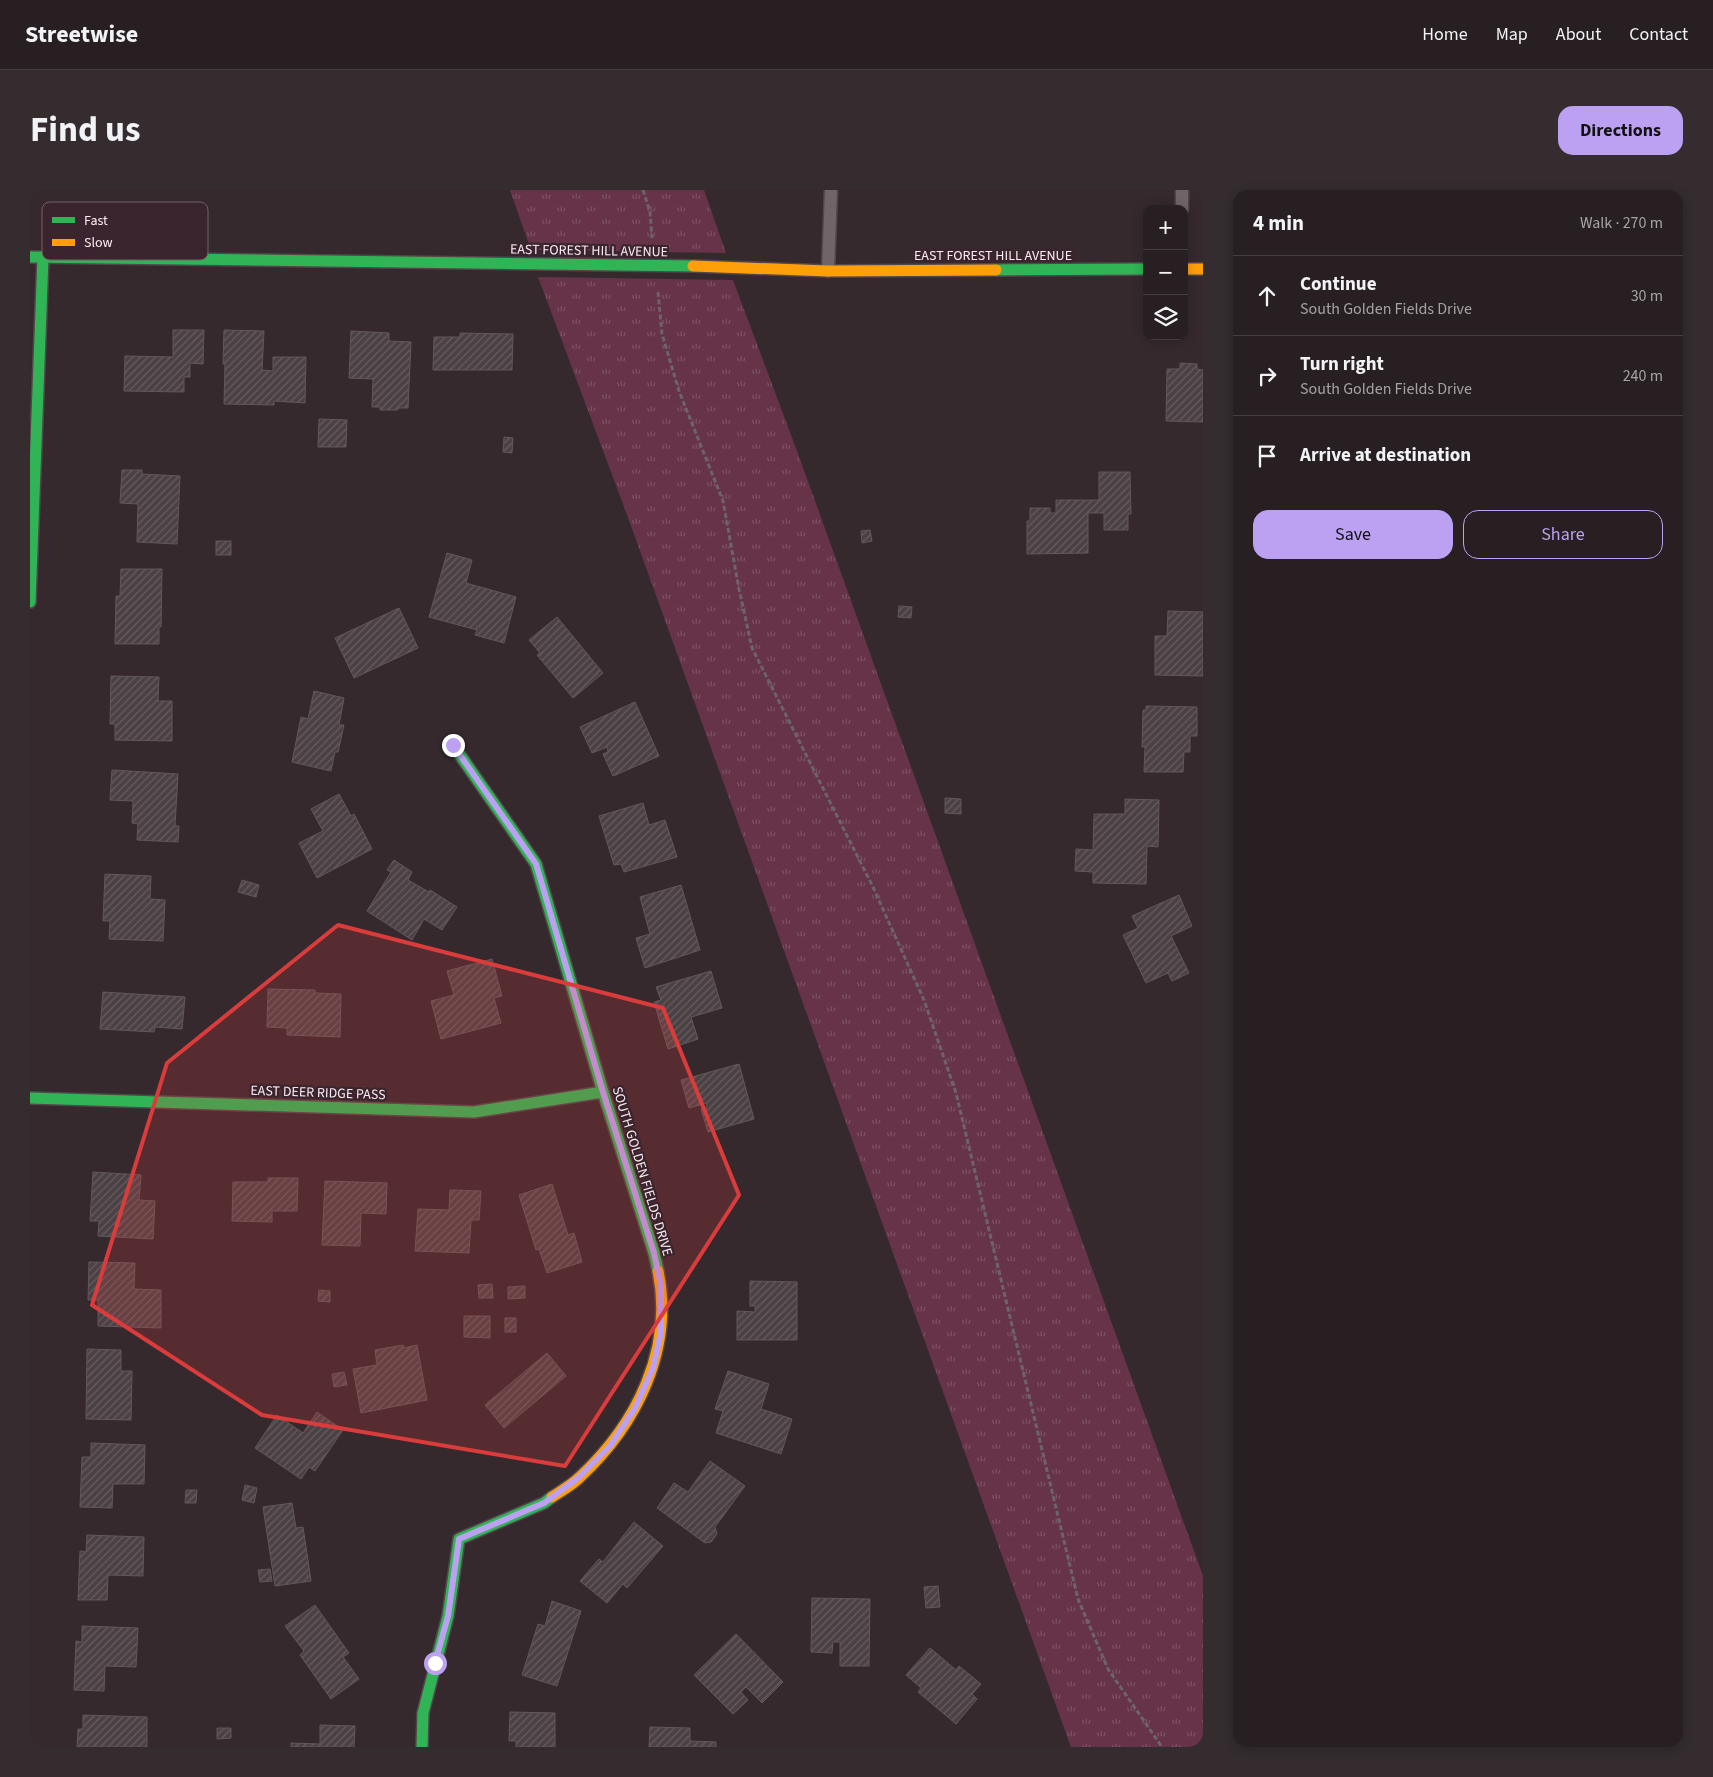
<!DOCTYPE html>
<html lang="en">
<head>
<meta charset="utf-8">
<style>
	body { margin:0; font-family:"Source Sans 3",sans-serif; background:#342c2f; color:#f1f3f6 }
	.controls { position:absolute; right:15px; top:15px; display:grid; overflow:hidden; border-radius:10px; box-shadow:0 2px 12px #0003 }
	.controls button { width:45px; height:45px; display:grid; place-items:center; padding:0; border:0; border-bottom:1px solid #443d40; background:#281f22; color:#f1f3f6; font:25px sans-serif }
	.stop { position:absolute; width:15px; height:15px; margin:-11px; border:4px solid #bca0f2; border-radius:50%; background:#fff }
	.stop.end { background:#bca0f2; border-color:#fff; box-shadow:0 1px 5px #0008 }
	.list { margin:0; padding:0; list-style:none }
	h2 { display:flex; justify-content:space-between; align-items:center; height:65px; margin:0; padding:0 20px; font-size:21px }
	h2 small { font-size:16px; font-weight:400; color:#a5a2a5 }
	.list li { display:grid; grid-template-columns:32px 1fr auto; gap:15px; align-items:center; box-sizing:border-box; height:80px; padding:0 20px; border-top:1px solid #443d40 }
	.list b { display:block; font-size:19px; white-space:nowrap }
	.list p { margin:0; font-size:16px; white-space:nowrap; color:#a5a2a5 }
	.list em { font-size:16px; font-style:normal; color:#a5a2a5 }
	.actions { display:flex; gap:10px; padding:15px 20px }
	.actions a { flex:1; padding:11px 0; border:1px solid #bca0f2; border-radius:15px; text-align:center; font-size:18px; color:#bca0f2 }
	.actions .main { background:#bca0f2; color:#111 }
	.icon { flex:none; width:28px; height:28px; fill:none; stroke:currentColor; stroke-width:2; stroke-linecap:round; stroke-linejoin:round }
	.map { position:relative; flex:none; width:1173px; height:1557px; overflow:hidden; border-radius:15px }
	header { display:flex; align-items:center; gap:30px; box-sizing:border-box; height:70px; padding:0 25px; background:#281f22; border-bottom:1px solid #443d40 }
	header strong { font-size:24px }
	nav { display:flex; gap:28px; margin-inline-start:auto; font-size:18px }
	.intro { display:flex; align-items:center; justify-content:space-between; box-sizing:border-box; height:120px; padding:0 30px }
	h1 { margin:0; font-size:35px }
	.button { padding:12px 22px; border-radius:15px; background:#bca0f2; color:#111; font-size:18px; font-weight:700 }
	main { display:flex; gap:30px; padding:0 30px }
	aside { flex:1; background:#281f22; border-radius:15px; box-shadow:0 2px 12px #0003 }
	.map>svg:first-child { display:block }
</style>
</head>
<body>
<header>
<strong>Streetwise</strong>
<nav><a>Home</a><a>Map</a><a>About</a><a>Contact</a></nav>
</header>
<div class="intro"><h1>Find us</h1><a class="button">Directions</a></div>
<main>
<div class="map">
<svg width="1173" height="1557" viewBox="0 0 1173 1557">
	<defs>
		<pattern id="grass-tufts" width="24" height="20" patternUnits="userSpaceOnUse" patternTransform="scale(1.25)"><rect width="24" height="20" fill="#663349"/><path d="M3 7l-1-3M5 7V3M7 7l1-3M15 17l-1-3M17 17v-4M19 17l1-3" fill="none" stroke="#7d5164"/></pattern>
		<pattern id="building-hatch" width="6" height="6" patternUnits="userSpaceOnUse" patternTransform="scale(1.25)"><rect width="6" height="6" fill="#4b4145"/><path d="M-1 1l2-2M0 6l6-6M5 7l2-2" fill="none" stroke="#665d60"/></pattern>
	</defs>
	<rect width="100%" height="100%" fill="#35292e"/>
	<g fill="url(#grass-tufts)">
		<path d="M 480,0 L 674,0 L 696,63 L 501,60 Z"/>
		<path d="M 508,87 L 703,90 L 767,261 L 1173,1386 L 1173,1557 L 1041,1557 L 596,322 Z"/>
	</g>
	<g fill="url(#building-hatch)" stroke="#62575b">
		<path d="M 143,140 L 174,140 L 173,174 L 160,173 L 160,187 L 154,187 L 154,202 L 94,201 L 95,166 L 143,167 Z"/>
		<path d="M 194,140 L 234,141 L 232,180 L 243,181 L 243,167 L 276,167 L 275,213 L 244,211 L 244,215 L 194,214 L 195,174 L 193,174 Z"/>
		<path d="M 321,141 L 359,143 L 359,151 L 381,152 L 378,218 L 368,218 L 368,220 L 350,220 L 350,217 L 342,217 L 343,189 L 319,188 Z"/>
		<path d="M 430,143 L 483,144 L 482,180 L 403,180 L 404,147 L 430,147 Z"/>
		<path d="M 1150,173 L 1167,174 L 1167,179 L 1173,180 L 1173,232 L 1136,231 L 1137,179 L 1150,179 Z"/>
		<path d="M 289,229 L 317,230 L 316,257 L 288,257 Z"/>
		<path d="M 474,247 L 483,248 L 482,263 L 473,262 Z"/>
		<path d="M 92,280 L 112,280 L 112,284 L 150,286 L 147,354 L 107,352 L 108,314 L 90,313 Z"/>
		<path d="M 1069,282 L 1100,282 L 1101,324 L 1098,324 L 1098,340 L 1074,340 L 1074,323 L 1058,323 L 1058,363 L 997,364 L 997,331 L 1000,331 L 1000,318 L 1020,318 L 1020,323 L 1026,323 L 1026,310 L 1069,310 Z"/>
		<path d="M 840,340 L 842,351 L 832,353 L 831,341 Z"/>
		<rect x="186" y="351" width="15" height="14"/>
		<path d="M 417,363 L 442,370 L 436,393 L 486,407 L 474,453 L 445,445 L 447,440 L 399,427 Z"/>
		<path d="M 91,379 L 132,379 L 131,437 L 129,437 L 129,454 L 85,454 L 86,406 L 90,406 Z"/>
		<path d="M 869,416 L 882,417 L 881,428 L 868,427 Z"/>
		<path d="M 369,418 L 388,458 L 324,488 L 305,448 Z"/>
		<path d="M 1138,421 L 1173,422 L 1173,486 L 1125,485 L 1125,446 L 1137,446 Z"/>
		<path d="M 527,427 L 573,483 L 543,508 L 507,465 L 510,463 L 499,450 Z"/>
		<path d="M 81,486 L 129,487 L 128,511 L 142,511 L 142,551 L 85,550 L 85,534 L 80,534 Z"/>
		<path d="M 284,501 L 314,508 L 309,535 L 314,535 L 308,562 L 305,562 L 301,581 L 262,572 L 271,527 L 278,529 Z"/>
		<path d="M 605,512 L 629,566 L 583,586 L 573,564 L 578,562 L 577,557 L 562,563 L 550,537 Z"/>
		<path d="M 1116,516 L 1167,517 L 1167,546 L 1160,546 L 1160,562 L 1154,562 L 1153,582 L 1114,582 L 1115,557 L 1112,557 L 1113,520 L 1116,520 Z"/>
		<path d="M 82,580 L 148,584 L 145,636 L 149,636 L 148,652 L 107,650 L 108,634 L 102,633 L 103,611 L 80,610 Z"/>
		<path d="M 309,604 L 321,626 L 324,624 L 342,659 L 287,688 L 269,653 L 293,641 L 281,619 Z"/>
		<path d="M 915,608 L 931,609 L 931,624 L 915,623 Z"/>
		<path d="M 1095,609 L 1129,610 L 1128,657 L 1117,656 L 1116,694 L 1063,693 L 1063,682 L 1045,681 L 1046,659 L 1063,660 L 1064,624 L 1095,624 Z"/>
		<path d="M 613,613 L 619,635 L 635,630 L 647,667 L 594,682 L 591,674 L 584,675 L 569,626 Z"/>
		<path d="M 364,670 L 382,682 L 378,690 L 399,702 L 400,700 L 427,717 L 412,740 L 394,729 L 382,750 L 337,721 L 361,682 L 357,680 Z"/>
		<path d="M 75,684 L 121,686 L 120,709 L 135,710 L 133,751 L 79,749 L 80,731 L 73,731 Z"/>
		<path d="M 212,690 L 229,695 L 226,707 L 208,702 Z"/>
		<path d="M 651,695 L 670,760 L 615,778 L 606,748 L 620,744 L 610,707 Z"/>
		<path d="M 1149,705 L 1162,736 L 1141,746 L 1159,783 L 1142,791 L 1138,783 L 1116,793 L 1093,745 L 1108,738 L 1102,726 Z"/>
		<path d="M 462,769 L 472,806 L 464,808 L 471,833 L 411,849 L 401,811 L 424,805 L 417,781 Z"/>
		<path d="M 681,781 L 692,818 L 661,827 L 668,849 L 638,859 L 624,812 L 631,810 L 626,797 Z"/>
		<path d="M 238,799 L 285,800 L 285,803 L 311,804 L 310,847 L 257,845 L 257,838 L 237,837 Z"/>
		<path d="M 73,802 L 155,807 L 152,839 L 125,837 L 124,842 L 70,839 Z"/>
		<path d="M 709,874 L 724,929 L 678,942 L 671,919 L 677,917 L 676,913 L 659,918 L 651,890 Z"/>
		<path d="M 63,982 L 111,985 L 109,1010 L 125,1011 L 123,1049 L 68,1046 L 69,1031 L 60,1031 Z"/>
		<path d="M 238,988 L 268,988 L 267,1021 L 242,1021 L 242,1032 L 202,1031 L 203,992 L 238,992 Z"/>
		<path d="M 295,991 L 357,993 L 356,1024 L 331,1023 L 330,1056 L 292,1055 Z"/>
		<path d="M 522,994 L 538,1045 L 544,1043 L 552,1072 L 517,1083 L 509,1059 L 506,1060 L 489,1005 Z"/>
		<path d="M 420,1000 L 451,1001 L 449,1030 L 441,1030 L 439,1063 L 385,1061 L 388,1019 L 419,1020 Z"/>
		<path d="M 59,1072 L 105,1073 L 104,1099 L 131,1100 L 131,1138 L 68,1136 L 68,1110 L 58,1110 Z"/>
		<path d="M 720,1091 L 767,1092 L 767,1150 L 707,1150 L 707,1121 L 725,1122 L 725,1116 L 720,1116 Z"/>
		<path d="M 462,1094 L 463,1108 L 449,1108 L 448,1095 Z"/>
		<path d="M 495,1096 L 495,1108 L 478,1109 L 478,1097 Z"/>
		<path d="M 289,1100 L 300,1101 L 300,1112 L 288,1111 Z"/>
		<path d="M 434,1126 L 460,1126 L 460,1148 L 434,1147 Z"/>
		<rect x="475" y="1128" width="11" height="14"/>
		<path d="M 373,1155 L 374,1158 L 387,1155 L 397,1210 L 331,1223 L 323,1179 L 347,1175 L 345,1160 Z"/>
		<path d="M 57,1159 L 91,1160 L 91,1181 L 102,1181 L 101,1230 L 56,1229 Z"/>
		<path d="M 517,1163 L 536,1186 L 474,1238 L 455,1215 Z"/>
		<path d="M 698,1181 L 739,1194 L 731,1219 L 762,1229 L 751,1264 L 686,1243 L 693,1221 L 685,1219 Z"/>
		<path d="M 314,1182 L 317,1195 L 304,1197 L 302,1184 Z"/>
		<path d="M 287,1222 L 313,1240 L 285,1281 L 279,1277 L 271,1289 L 225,1258 L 247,1225 L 273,1243 Z"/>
		<path d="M 61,1253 L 115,1255 L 114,1294 L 83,1294 L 82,1318 L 50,1317 L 52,1267 L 61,1267 Z"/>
		<path d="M 680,1271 L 715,1296 L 685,1337 L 687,1344 L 681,1352 L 675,1353 L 627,1318 L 644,1293 L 658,1302 Z"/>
		<path d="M 215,1295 L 227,1298 L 224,1313 L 212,1310 Z"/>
		<path d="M 156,1300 L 167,1300 L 166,1313 L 155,1313 Z"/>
		<path d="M 262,1313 L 266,1338 L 273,1337 L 281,1391 L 245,1396 L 233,1317 Z"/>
		<path d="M 604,1332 L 633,1356 L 597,1398 L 593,1394 L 577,1413 L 550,1391 L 569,1369 L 573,1372 Z"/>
		<path d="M 57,1345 L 114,1347 L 113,1386 L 78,1385 L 77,1410 L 48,1410 L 50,1361 L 56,1362 Z"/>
		<path d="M 240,1379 L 242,1391 L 230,1392 L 228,1380 Z"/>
		<path d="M 908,1396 L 910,1417 L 896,1418 L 894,1397 Z"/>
		<path d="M 782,1408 L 840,1409 L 839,1476 L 810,1476 L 810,1452 L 803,1452 L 802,1463 L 781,1462 Z"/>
		<path d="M 522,1411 L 551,1421 L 527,1496 L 492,1485 L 508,1434 L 515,1436 Z"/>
		<path d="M 285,1415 L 319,1463 L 313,1467 L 329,1489 L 301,1509 L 270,1465 L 274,1461 L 255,1436 Z"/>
		<path d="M 52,1436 L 108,1438 L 106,1477 L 75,1476 L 74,1501 L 44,1500 L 46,1451 L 52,1452 Z"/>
		<path d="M 706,1444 L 753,1492 L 732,1513 L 716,1497 L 711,1502 L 718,1510 L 703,1524 L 664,1485 Z"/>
		<path d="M 900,1458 L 926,1480 L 929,1476 L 951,1494 L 942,1504 L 947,1509 L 926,1534 L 888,1502 L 891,1498 L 876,1485 Z"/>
		<path d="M 480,1522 L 525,1523 L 525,1557 L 486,1557 L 486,1551 L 479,1551 Z"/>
		<path d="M 53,1525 L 117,1527 L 117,1557 L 47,1557 L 48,1539 L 53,1539 Z"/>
		<path d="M 290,1535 L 325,1536 L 324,1557 L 261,1557 L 261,1553 L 290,1554 Z"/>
		<path d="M 620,1537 L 660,1538 L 660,1551 L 686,1552 L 686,1557 L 619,1557 Z"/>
		<path d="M 187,1538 L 201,1538 L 201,1548 L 187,1549 Z"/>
	</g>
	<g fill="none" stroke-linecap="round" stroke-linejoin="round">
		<g stroke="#51464b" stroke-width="15">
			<g id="lane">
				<path d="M 1152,19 L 1152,0"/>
				<path d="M 798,81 L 801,0"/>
			</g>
		</g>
		<g stroke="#51464b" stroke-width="14">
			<g id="fast">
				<path d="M 0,67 L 663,76"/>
				<path d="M 966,80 L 1117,79"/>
				<path d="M 0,412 L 13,67"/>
				<path d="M 423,555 L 506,674 L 573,902 L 624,1063 L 628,1081"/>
				<path d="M 0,908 L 444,922 L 573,902"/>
				<path d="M 392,1557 L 393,1523 L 418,1426 L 429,1349 L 514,1313 L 522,1307"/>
			</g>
		</g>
		<g stroke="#51464b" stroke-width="14">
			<g id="slow">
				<path d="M 663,76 L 798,81 L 966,80"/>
				<path d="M 1154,79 L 1173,79"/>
				<path d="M 522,1307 C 531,1301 542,1295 550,1287 C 607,1234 644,1159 628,1081"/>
			</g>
		</g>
		<g stroke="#6c6467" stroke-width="3" stroke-dasharray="5 2.5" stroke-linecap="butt">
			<path d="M 613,0 L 620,22 L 622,48"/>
			<path d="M 628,102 L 632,144 L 649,201 L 693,311 L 709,399 L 722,458 L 842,695 L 894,810 L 926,903 L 1048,1409 L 1078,1479 L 1132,1557"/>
		</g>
		<use href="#lane" stroke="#6f6569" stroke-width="12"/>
		<use href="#fast" stroke="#30b455" stroke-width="11"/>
		<use href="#slow" stroke="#ff9f0a" stroke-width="11"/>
	</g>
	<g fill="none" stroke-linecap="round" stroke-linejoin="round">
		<path stroke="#bca0f2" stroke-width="6" d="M 405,1473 L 418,1426 L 429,1349 L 514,1313 L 548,1288 L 580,1256 L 605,1218 L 623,1178 L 631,1142 L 631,1096 L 624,1063 L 573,902 L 506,674 L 423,555"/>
	</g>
	<path fill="#da3c3c" fill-opacity="0.2" stroke="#da3c3c" stroke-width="4" stroke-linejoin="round" d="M 308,735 L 633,818 L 709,1005 L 535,1276 L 232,1225 L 62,1115 L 137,873 Z"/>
	<g text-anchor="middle" stroke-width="4.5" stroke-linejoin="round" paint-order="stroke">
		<g font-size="14" fill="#fbebf1" stroke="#3a242d">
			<text transform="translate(559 60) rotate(1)" y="5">EAST FOREST HILL AVENUE</text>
			<text x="963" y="70">EAST FOREST HILL AVENUE</text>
			<text transform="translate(288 902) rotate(2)" y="5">EAST DEER RIDGE PASS</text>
			<text transform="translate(613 981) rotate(73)" y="5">SOUTH GOLDEN FIELDS DRIVE</text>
		</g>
	</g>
	<rect x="12" y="12" width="166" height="58" rx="8" fill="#3a242d" stroke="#746068" stroke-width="1"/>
	<rect x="22" y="27" width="23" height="6" fill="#30b455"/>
	<rect x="22" y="49" width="23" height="7" fill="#ff9f0a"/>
	<g font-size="14" fill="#fbebf1">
		<text x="54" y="35">Fast</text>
		<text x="54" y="57">Slow</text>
	</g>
</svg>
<div class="controls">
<button>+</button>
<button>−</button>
<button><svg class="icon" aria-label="layers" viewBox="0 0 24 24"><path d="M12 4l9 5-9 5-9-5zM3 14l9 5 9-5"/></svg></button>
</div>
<div class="stop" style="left:405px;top:1473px"></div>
<div class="stop end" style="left:423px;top:555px"></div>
</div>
<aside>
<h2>4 min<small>Walk · 270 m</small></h2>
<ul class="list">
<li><svg class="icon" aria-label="ahead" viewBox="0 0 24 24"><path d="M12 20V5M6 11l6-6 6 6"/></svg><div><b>Continue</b><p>South Golden Fields Drive</p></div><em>30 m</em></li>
<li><svg class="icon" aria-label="right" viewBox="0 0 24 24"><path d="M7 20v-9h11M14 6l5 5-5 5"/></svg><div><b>Turn right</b><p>South Golden Fields Drive</p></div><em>240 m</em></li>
<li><svg class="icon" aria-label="arrive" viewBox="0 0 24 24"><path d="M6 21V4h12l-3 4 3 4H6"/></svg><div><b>Arrive at destination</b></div></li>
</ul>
<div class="actions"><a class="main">Save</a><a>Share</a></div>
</aside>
</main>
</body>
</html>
